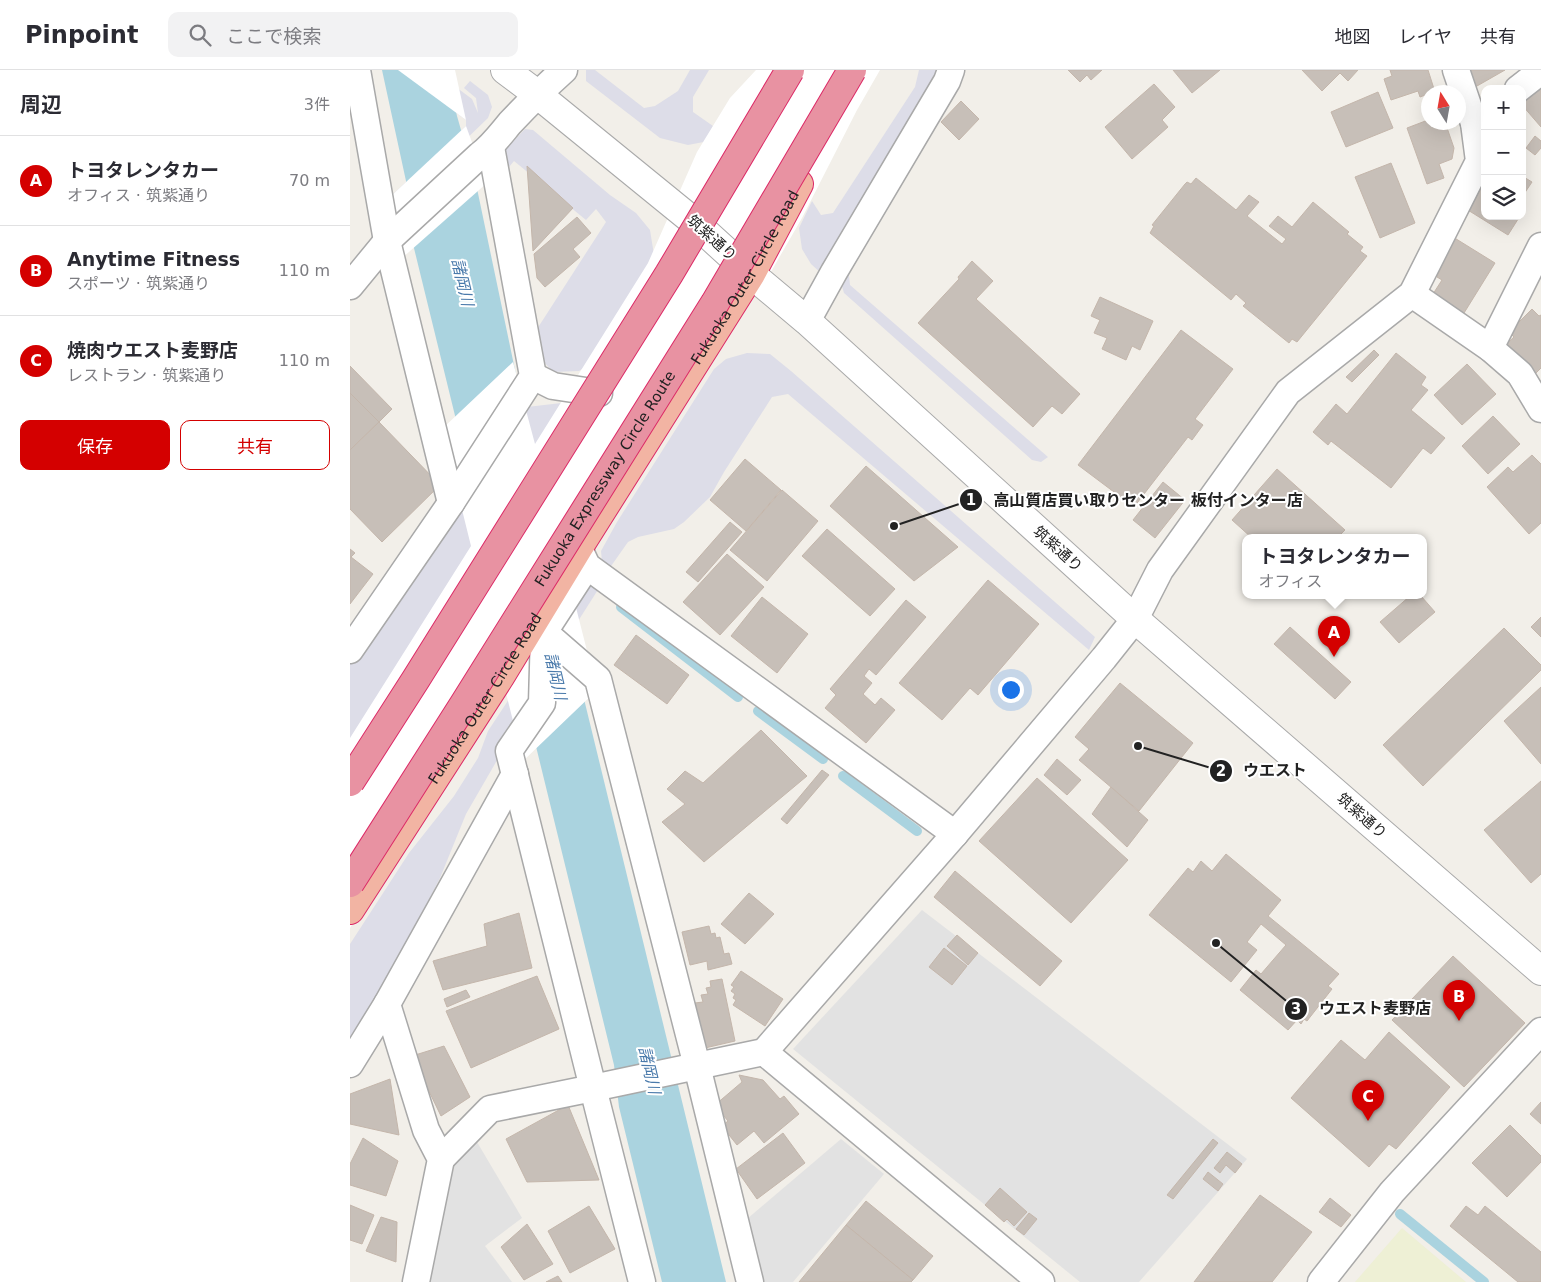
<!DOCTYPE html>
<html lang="ja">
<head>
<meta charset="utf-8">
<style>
	body { margin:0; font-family:"DejaVu Sans","Noto Sans JP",sans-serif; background:#f2f2f3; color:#2b2b33 }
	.controls { position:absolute; right:15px; top:15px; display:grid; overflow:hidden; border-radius:10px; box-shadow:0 5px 20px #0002 }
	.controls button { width:45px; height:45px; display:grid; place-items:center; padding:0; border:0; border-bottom:1px solid #e1e1e2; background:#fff; color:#2b2b33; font:25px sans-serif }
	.compass { position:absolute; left:1071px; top:15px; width:45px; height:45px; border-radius:50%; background:#fff; box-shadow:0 5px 20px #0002; rotate:349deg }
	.you { position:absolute; left:660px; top:619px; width:18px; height:18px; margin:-12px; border:4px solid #fff; border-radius:50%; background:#1a73e8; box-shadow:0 0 0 8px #1a73e833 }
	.badge { display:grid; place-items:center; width:32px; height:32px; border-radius:50%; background:#d40000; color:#fff; font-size:16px; font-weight:700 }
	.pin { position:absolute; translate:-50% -41px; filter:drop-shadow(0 1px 2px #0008) }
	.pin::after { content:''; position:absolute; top:26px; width:18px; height:15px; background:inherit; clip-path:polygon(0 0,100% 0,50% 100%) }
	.popup { position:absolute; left:892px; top:464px; width:185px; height:65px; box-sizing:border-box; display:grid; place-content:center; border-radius:10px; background:#fff; filter:drop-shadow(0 1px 4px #0005); font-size:16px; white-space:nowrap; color:#7c7c81 }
	.popup b { font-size:19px; color:#2b2b33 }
	.popup::after { content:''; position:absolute; left:50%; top:100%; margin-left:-10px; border:10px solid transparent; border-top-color:#fff }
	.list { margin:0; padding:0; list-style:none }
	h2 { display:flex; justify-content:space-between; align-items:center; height:65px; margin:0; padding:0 20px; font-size:21px }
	h2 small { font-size:16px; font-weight:400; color:#7c7c81 }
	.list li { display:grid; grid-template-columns:32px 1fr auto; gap:15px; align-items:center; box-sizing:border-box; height:90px; padding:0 20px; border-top:1px solid #e1e1e2 }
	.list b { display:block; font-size:19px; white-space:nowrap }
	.list p { margin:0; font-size:16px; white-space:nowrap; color:#7c7c81 }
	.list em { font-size:16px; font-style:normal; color:#7c7c81 }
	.actions { display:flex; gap:10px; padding:15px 20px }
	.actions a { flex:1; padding:11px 0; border:1px solid #d40000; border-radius:10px; text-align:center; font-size:18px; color:#d40000 }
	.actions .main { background:#d40000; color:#fff }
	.icon { flex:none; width:28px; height:28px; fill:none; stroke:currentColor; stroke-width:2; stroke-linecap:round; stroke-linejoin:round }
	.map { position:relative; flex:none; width:1191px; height:1212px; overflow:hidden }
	header { display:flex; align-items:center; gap:30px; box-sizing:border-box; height:70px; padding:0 25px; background:#fff; border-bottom:1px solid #e1e1e2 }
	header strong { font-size:24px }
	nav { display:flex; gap:28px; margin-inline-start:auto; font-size:18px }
	.search { width:350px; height:45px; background:#f2f2f3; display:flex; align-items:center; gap:12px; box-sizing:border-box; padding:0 18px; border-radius:10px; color:#7c7c81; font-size:19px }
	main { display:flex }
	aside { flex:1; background:#fff }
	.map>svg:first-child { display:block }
</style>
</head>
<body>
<header>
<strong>Pinpoint</strong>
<div class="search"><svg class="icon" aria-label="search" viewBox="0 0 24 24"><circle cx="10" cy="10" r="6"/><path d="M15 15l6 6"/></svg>ここで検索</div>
<nav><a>地図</a><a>レイヤ</a><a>共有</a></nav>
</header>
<main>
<aside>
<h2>周辺<small>3件</small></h2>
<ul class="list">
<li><span class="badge">A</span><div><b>トヨタレンタカー</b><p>オフィス · 筑紫通り</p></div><em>70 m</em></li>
<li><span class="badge">B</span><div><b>Anytime Fitness</b><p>スポーツ · 筑紫通り</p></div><em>110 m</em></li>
<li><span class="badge">C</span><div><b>焼肉ウエスト麦野店</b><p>レストラン · 筑紫通り</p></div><em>110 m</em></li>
</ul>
<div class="actions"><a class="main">保存</a><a>共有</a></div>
</aside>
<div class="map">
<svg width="1191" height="1212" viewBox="0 0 1191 1212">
	<rect width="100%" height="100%" fill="#f2efe9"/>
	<path fill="#eef0d5" d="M 1052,1158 L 1116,1212 L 1005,1212 Z"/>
	<g fill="#e2e2e2">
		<path d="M 572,840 L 897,1089 L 789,1212 L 730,1212 L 443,979 Z"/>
		<path d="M 491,1069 L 534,1104 L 443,1212 L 414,1212 L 397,1149 Z"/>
		<path d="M 127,1072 L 172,1148 L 135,1176 L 162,1212 L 70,1212 L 107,1088 Z"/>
	</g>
	<g fill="#dddde8">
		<path d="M 48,0 L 83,0 L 122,29 L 128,43 L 126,28 L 114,18 L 120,11 L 138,25 L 142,37 L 138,48 L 54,129 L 40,127 L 116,56 L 116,50 Z"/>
		<path d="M 236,0 L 245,0 L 294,38 L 305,36 L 328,21 L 340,0 L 359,0 L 343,27 L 343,42 L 373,63 L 369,69 L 338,75 L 310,68 L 236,11 Z"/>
		<path d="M 569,0 L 588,0 L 471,203 L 461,194 L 452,179 L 449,158 L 462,131 L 471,145 L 483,143 L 565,17 Z"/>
		<path d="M 175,59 L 183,60 L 260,125 L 286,143 L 300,160 L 304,185 L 245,291 L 229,301 L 203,302 L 193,291 L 187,259 L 256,152 L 246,139 L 236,150 L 164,91 L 155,102 L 154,81 Z"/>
		<path d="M 498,196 L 500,215 L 698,387 L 691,392 L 682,390 L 494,223 L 490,209 Z"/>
		<path d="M 397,283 L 420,284 L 441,301 L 745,567 L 739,580 L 438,324 L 422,327 L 374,402 L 360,427 L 334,452 L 324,459 L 288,467 L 278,472 L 259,499 L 252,492 L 251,481 L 267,452 L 364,299 L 376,289 Z"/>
		<path d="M 220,332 L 0,672 L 0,593 L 177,337 Z"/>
		<path d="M 233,512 L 251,515 L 216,570 Z"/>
		<path d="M 190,582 L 157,673 L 116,744 L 90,808 L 47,893 L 0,975 L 0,874 L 59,783 L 104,726 L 128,688 L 138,661 Z"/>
	</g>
	<path fill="#aad3df" d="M 32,0 L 96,0 L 107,46 L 125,109 L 234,629 L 376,1212 L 312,1212 L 269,1037 L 264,995 L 62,170 L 56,111 Z"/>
	<g fill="#fff">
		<path d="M 48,0 L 105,0 L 116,50 Z"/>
		<path d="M 406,0 L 530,0 L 507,40 L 452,148 L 422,200 L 387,246 L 220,514 L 247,620 L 173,691 L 155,619 L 0,858 L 0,668 L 121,476 L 92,359 L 163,292 L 185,374 L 298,193 L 347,82 L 380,28 Z"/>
		<path d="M 116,56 L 137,113 L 51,189 L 40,127 Z"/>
	</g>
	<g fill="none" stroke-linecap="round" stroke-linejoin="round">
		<g stroke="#aad3df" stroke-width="10">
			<path d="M 271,537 L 388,627"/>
			<path d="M 408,641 L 473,689"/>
			<path d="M 493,706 L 567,761"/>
			<path d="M 1050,1144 L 1134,1212"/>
		</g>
	</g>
	<g fill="#c7bfb8" stroke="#c4b6ab">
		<path d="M 718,0 L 752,0 L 741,10 L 737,5 L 730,12 Z"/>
		<path d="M 823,0 L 870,0 L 842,23 Z"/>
		<path d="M 952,0 L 1008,0 L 998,11 L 990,3 L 972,21 Z"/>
		<path d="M 1040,0 L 1078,0 L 1085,22 L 1078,22 L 1078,24 L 1070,27 L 1068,21 L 1041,30 L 1034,9 L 1042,6 Z"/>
		<path d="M 1113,0 L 1155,0 L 1120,20 Z"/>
		<path d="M 1191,13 L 1191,57 L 1172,35 L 1172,29 Z"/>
		<path d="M 804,14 L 825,37 L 812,50 L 818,57 L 782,89 L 755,57 Z"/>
		<path d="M 1028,22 L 1043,58 L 996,77 L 981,42 Z"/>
		<path d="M 611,31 L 629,49 L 609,70 L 591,52 Z"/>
		<path d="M 1078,50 L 1078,52 L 1095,52 L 1104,78 L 1102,89 L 1089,94 L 1094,108 L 1077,114 L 1057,58 Z"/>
		<path d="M 1185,66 L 1191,71 L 1191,78 L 1185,85 L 1176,78 Z"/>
		<path d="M 1041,93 L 1065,153 L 1030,168 L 1005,107 Z"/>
		<path d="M 177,96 L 223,138 L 183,181 Z"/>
		<path d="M 1135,102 L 1135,146 L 1170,146 L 1158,165 L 1113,137 Z"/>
		<path d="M 1172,106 L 1182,112 L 1172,127 Z"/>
		<path d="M 846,108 L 886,140 L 899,125 L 909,132 L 897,146 L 932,174 L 936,169 L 919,156 L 928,146 L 942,157 L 963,132 L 999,162 L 997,164 L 1013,177 L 1010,181 L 1017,186 L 947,272 L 942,269 L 939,273 L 893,236 L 896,233 L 886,224 L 881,230 L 800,163 L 804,156 L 802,155 L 835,114 L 837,112 L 841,114 Z"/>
		<path d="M 227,147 L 241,163 L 223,179 L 230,187 L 195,217 L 187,208 L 184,184 Z"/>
		<path d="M 1103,167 L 1145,193 L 1114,243 L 1083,224 L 1092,210 L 1087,207 Z"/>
		<path d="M 622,191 L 643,211 L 626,229 L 730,324 L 712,344 L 702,336 L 683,357 L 568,253 L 609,209 L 608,207 Z"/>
		<path d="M 750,227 L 803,251 L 790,280 L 782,276 L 776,290 L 752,279 L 757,268 L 744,263 L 750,250 L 741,246 Z"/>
		<path d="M 1182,239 L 1189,246 L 1191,245 L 1191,298 L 1181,308 L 1152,278 L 1164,267 L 1159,262 Z"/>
		<path d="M 831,260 L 883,299 L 845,349 L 853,355 L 842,370 L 838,367 L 784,437 L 728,395 Z"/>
		<path d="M 1024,280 L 1029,285 L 1002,312 L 996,307 Z"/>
		<path d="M 1046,283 L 1076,307 L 1071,315 L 1078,320 L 1061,340 L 1095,368 L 1081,384 L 1073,378 L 1041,418 L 981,371 L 978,375 L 963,362 L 986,334 L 997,344 Z"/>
		<path d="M 1117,294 L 1146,324 L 1112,355 L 1084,325 Z"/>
		<path d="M 0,296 L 42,339 L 29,352 L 0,323 Z"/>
		<path d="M 0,323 L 29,352 L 0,380 Z"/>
		<path d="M 1143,346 L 1170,374 L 1138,404 L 1112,376 Z"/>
		<path d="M 29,352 L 90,415 L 32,472 L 0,439 L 0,380 Z"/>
		<path d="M 1182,385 L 1191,394 L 1191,453 L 1179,464 L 1137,417 L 1158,397 L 1163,402 Z"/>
		<path d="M 395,389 L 431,420 L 396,461 L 360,430 Z"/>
		<path d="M 516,396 L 608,477 L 564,511 L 480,436 Z"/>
		<path d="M 927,399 L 995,460 L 987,468 L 902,468 L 882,450 Z"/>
		<path d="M 813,412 L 835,430 L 805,468 L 783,450 Z"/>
		<path d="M 432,420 L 468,451 L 417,511 L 380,480 Z"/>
		<path d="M 380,452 L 392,462 L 348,512 L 336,502 Z"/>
		<path d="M 477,459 L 545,519 L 520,546 L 452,486 Z"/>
		<path d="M 0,479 L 5,483 L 1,487 L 23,504 L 0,534 Z"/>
		<path d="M 377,484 L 414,517 L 370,565 L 333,532 Z"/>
		<path d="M 638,510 L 689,554 L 628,625 L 620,618 L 592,650 L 549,613 Z"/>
		<path d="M 1060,526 L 1071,526 L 1085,542 L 1049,573 L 1030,552 Z"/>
		<path d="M 412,527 L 458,564 L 427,603 L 381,566 Z"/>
		<path d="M 556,530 L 576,547 L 526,605 L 519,599 L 514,606 L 522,613 L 513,624 L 525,635 L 531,628 L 545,640 L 516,673 L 475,638 L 486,625 L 480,619 Z"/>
		<path d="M 1191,547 L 1191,567 L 1181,557 Z"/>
		<path d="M 940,557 L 1001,612 L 985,629 L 924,574 Z"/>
		<path d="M 1154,558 L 1191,595 L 1191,600 L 1073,716 L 1033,675 Z"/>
		<path d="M 286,565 L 339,605 L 317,634 L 264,595 Z"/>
		<path d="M 770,613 L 843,673 L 789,741 L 729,690 L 739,679 L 725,667 Z"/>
		<path d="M 1191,617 L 1191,694 L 1154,651 Z"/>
		<path d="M 411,660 L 457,706 L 354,792 L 312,752 L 335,734 L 317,719 L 335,701 L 353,713 Z"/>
		<path d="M 707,689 L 731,710 L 717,725 L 694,705 Z"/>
		<path d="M 472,700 L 479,705 L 437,754 L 431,749 Z"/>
		<path d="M 687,708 L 778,790 L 721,853 L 629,771 Z"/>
		<path d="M 1191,711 L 1191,804 L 1181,813 L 1134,760 Z"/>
		<path d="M 761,717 L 798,750 L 777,777 L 742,744 Z"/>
		<path d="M 876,784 L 931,830 L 918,846 L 989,904 L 978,916 L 982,919 L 957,951 L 954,949 L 951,954 L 947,950 L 938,960 L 890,920 L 906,900 L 911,904 L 936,875 L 911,854 L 897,872 L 907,880 L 881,912 L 799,845 L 838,798 L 843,802 L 851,791 L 862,801 Z"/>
		<path d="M 605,801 L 712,891 L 690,916 L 584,827 Z"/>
		<path d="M 399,823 L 424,844 L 395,874 L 371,854 Z"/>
		<path d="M 169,843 L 182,898 L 93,920 L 83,891 L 137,876 L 134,854 Z"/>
		<path d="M 359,856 L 361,864 L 365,863 L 366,868 L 370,867 L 374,884 L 379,883 L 382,894 L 358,900 L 357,891 L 340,895 L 332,862 Z"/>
		<path d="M 607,865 L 628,883 L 618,895 L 597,876 Z"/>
		<path d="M 594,878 L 617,896 L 602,915 L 579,897 Z"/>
		<path d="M 1103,886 L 1175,953 L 1114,1017 L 1042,950 Z"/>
		<path d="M 391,901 L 433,929 L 415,956 L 383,935 L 386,930 L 383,928 L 385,924 L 381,921 L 384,917 L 381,915 Z"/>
		<path d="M 187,906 L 209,959 L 121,998 L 96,941 Z"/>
		<path d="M 372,909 L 385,971 L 355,978 L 345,933 L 353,932 L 351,925 L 358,924 L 356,918 L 361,917 L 360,911 Z"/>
		<path d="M 116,920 L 120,927 L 97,937 L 94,929 Z"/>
		<path d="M 1039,962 L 1100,1017 L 1046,1079 L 1039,1074 L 1019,1097 L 941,1028 L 991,970 L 1015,990 Z"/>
		<path d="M 94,976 L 120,1027 L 91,1046 L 62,986 Z"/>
		<path d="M 389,1005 L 413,1010 L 430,1029 L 434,1026 L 449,1044 L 414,1073 L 404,1061 L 387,1075 L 372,1056 L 378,1051 L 365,1035 L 392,1012 Z"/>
		<path d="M 40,1009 L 49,1065 L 0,1054 L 0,1024 Z"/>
		<path d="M 1191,1032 L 1191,1054 L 1180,1044 Z"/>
		<path d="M 218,1035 L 249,1110 L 177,1112 L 156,1069 Z"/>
		<path d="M 1160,1055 L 1191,1086 L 1191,1092 L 1157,1127 L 1122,1093 Z"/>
		<path d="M 433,1063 L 455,1093 L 407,1129 L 386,1099 Z"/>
		<path d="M 13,1068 L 48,1091 L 36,1126 L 0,1115 L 0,1094 Z"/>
		<path d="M 863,1069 L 868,1073 L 823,1129 L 817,1125 Z"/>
		<path d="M 877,1082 L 892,1094 L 885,1103 L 876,1095 L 870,1103 L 864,1098 Z"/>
		<path d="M 858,1102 L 873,1114 L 868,1121 L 853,1109 Z"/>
		<path d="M 650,1118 L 677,1142 L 664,1156 L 657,1149 L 654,1152 L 635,1135 Z"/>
		<path d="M 910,1125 L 962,1162 L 922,1212 L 844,1212 Z"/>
		<path d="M 980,1128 L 1001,1145 L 991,1157 L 969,1142 Z"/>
		<path d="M 516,1131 L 583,1186 L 563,1210 L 496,1155 Z"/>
		<path d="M 0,1135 L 24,1145 L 12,1174 L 0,1170 Z"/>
		<path d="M 239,1136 L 265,1179 L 220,1203 L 198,1161 Z"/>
		<path d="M 1116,1136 L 1128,1145 L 1135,1136 L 1191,1182 L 1191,1212 L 1168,1212 L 1100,1156 Z"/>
		<path d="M 679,1143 L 687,1149 L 674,1165 L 666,1159 Z"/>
		<path d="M 31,1147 L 47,1152 L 46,1192 L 16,1181 Z"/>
		<path d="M 177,1154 L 203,1194 L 174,1210 L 151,1177 Z"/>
		<path d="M 496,1155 L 563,1210 L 561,1212 L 449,1212 Z"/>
		<path d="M 208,1206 L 212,1212 L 196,1212 Z"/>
	</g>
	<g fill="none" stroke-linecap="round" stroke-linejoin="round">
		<g stroke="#a9a9a9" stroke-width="29">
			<g id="minor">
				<path d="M 7,0 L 37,171 L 101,433"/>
				<path d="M 1106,0 L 1124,53"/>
				<path d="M 1168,19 L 1191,1"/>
				<path d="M 0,216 L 37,171 L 130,85 C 142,76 150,65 160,53 C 177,35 195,17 214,0"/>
				<path d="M 1062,224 L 1140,278 L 1170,304 L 1191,339"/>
				<path d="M 457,251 L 484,202 L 597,11 L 601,0"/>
				<path d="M 1140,278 L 1191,176"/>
				<path d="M 183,306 L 203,316 L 249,323"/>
				<path d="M 230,481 L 237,496 L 605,764"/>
				<path d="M 237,496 L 194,562 L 192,633 L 159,681 L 243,1018 L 347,996 L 400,1212"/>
				<path d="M 194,562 L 248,609 L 347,996 L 414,982 L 605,764 L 754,588 L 785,549 L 810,500 L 938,322 L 1062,224 L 1129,91 L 1124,53 L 1135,45"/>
				<path d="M 0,580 L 101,433 L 183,306 L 141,77"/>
				<path d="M 37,934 L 76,1060 L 91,1089 L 66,1212"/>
				<path d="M 414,982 L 691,1212"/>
				<path d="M 0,994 L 37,934 L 165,704"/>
				<path d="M 91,1089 L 140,1039 L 243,1018 L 292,1212"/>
				<path d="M 971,1212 L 1042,1122 L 1191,961"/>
			</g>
		</g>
		<g stroke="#a9a9a9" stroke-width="30">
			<path id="tertiary" d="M 155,0 L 187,24 L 343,151 L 401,204 L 457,251 L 785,549 L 1191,901"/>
		</g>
		<g stroke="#dc2a67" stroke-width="30">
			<g id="trunk">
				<path id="s1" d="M 0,840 L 150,607 L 229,477 L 401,204 L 449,114"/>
			</g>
		</g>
		<use href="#minor" stroke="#fff" stroke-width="26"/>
		<use href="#tertiary" stroke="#fff" stroke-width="28"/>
		<use href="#trunk" stroke="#f2b4a3" stroke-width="28"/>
		<g stroke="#dc2a67" stroke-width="30" stroke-linecap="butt">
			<g id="motorway-bridge">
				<path d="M 0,712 L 66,609 L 319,204 L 440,0"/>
				<path id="s2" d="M 0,813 L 114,634 L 365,233 L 502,0"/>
			</g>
		</g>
		<use href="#motorway-bridge" stroke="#e892a2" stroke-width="28"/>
	</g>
	<g text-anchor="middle" stroke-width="4" stroke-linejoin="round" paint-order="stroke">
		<g font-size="15" fill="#222" stroke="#fff">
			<text transform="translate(362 168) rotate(42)" y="5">筑紫通り</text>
			<text dy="5" stroke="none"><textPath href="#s1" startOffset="746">Fukuoka Outer Circle Road</textPath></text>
			<text dy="5" stroke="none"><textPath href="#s2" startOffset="478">Fukuoka Expressway Circle Route</textPath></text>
			<text transform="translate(708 479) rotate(42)" y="5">筑紫通り</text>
			<text dy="5" stroke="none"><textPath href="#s1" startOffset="251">Fukuoka Outer Circle Road</textPath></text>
			<text transform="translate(1012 746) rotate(41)" y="5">筑紫通り</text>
		</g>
		<g font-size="16" font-style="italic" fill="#4a7aab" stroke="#fff">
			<text transform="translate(113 212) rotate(77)" y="6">諸岡川</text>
			<text transform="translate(206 606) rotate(77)" y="6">諸岡川</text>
			<text transform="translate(300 1000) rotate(77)" y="6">諸岡川</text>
		</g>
	</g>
	<path fill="none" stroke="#222" stroke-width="2" d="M544 456L621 430M788 676L871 701M866 873L946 939"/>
	<g fill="#222" stroke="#fff" stroke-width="2">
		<circle cx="544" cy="456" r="5"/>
		<circle cx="788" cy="676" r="5"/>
		<circle cx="866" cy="873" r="5"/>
		<circle cx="621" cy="430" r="12"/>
		<circle cx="871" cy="701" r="12"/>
		<circle cx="946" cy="939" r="12"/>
	</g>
	<g font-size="15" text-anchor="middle" font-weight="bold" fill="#fff">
		<text x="621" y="435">1</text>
		<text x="871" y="706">2</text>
		<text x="946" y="944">3</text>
	</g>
	<g font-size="16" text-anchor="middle" font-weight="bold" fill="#222" stroke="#fff" stroke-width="4" stroke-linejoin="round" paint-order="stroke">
		<text x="798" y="436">高山質店買い取りセンター 板付インター店</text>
		<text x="925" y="706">ウエスト</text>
		<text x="1025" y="944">ウエスト麦野店</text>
	</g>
</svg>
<div class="controls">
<button>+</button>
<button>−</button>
<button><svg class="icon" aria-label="layers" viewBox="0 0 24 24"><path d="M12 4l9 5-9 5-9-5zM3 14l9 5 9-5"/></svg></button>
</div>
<svg class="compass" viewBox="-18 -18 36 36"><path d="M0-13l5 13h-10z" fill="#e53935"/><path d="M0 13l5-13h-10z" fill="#7c7c81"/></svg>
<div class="you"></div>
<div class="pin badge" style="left:984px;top:587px">A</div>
<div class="popup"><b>トヨタレンタカー</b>オフィス</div>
<div class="pin badge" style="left:1109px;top:951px">B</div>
<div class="pin badge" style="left:1018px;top:1051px">C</div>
</div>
</main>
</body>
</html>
